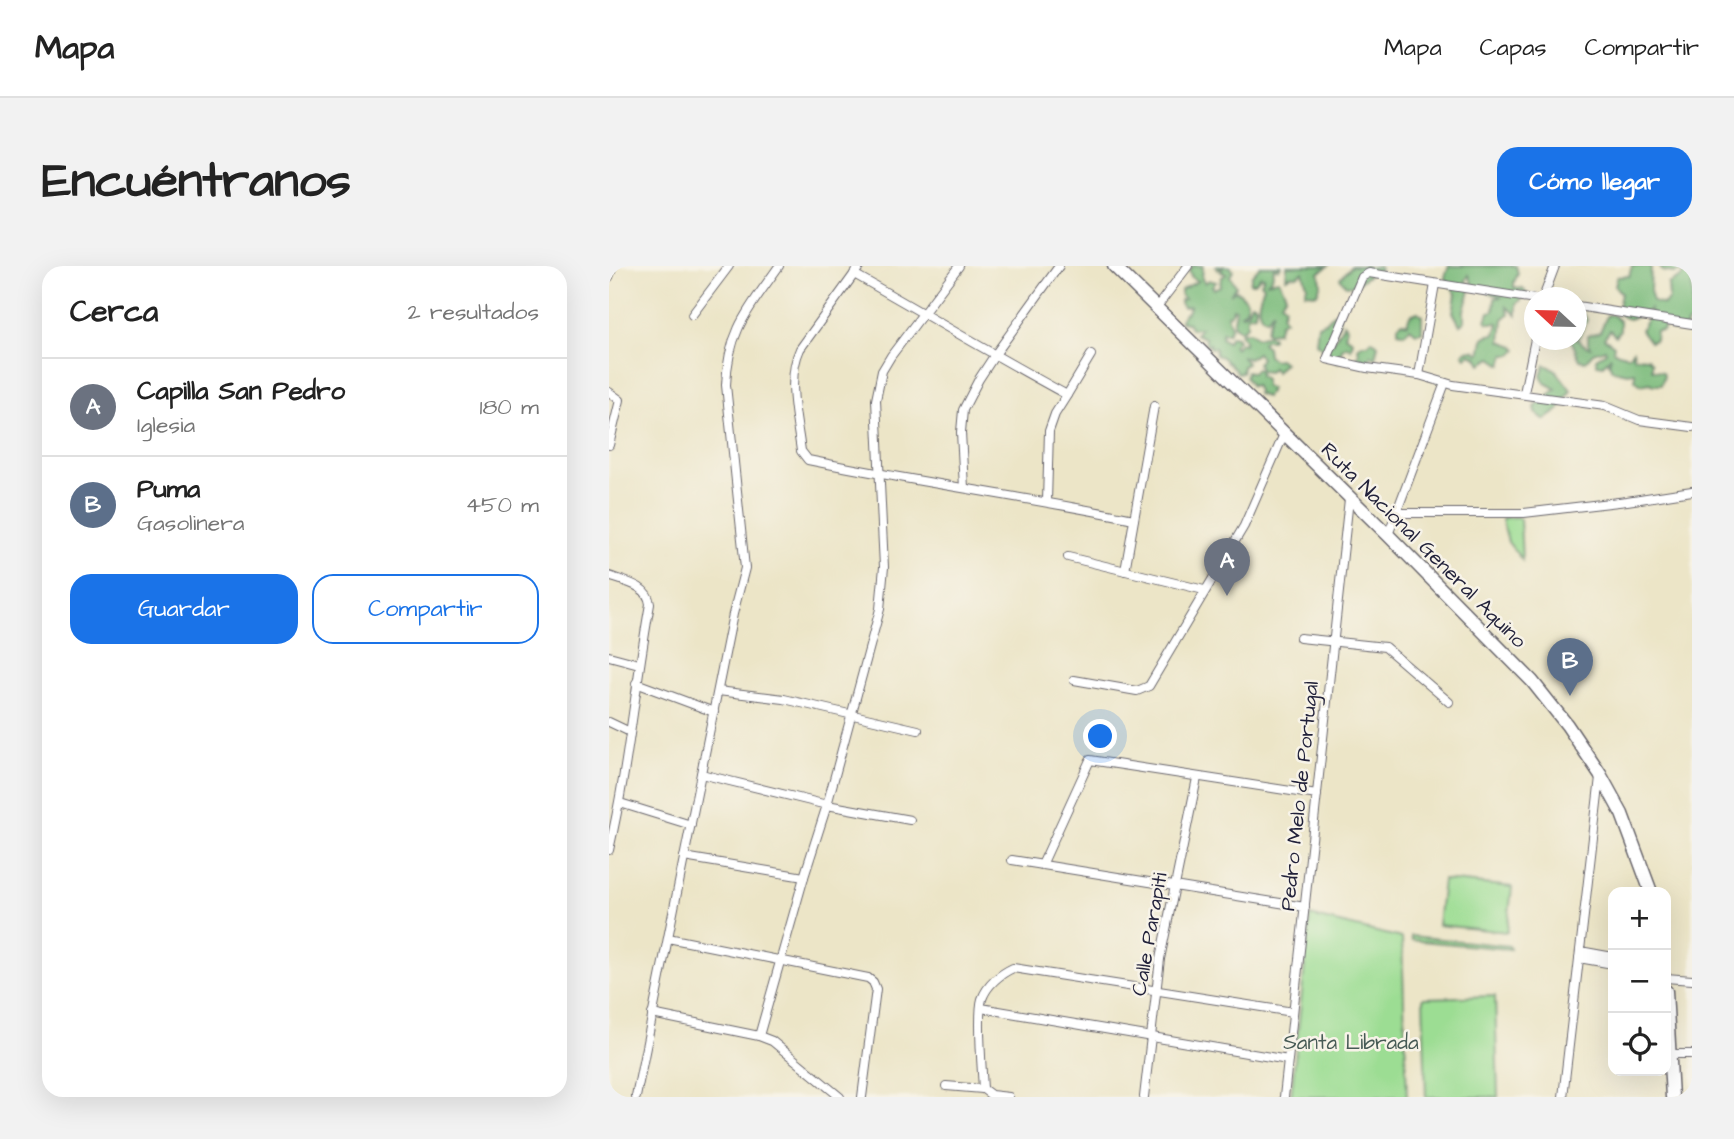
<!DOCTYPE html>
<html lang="es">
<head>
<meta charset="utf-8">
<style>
	body { margin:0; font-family:"Architects Daughter",sans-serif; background:#f2f2f2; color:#222 }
	.controls { position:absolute; right:21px; bottom:21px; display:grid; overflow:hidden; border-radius:14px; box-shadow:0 7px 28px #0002 }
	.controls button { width:63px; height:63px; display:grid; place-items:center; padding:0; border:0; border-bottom:2px solid #e0e0e0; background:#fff; color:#222; font:35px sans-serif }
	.compass { position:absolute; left:915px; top:21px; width:63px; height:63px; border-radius:50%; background:#fff; box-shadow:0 7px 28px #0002; rotate:292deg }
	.you { position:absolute; left:492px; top:471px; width:24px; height:24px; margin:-18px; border:5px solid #fff; border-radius:50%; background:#1a73e8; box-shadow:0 0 0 10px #1a73e833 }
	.badge { display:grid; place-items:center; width:46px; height:46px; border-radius:50%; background:#1a73e8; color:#fff; font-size:23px; font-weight:700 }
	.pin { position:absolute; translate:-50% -58px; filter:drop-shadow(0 2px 4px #0008) }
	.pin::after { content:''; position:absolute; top:37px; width:24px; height:21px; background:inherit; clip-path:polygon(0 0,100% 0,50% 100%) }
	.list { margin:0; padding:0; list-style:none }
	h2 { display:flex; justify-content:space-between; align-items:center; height:91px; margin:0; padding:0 28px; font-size:30px }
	h2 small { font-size:23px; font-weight:400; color:#767676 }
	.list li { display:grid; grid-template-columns:46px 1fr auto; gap:21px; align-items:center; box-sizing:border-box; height:98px; padding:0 28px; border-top:2px solid #e0e0e0 }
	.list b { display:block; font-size:26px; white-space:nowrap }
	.list p { margin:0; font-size:23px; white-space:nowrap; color:#767676 }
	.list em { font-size:23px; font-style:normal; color:#767676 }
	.actions { display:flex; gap:14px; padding:21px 28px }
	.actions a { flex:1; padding:16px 0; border:2px solid #1a73e8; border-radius:21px; text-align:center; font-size:24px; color:#1a73e8 }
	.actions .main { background:#1a73e8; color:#fff }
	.icon { flex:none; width:38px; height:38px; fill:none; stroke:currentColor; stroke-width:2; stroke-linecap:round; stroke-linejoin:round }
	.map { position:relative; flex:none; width:1083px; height:831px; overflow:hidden; border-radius:21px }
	header { display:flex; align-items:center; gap:42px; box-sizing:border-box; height:98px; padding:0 35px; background:#fff; border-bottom:2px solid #e0e0e0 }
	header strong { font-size:33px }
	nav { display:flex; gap:38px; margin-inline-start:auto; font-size:24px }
	.intro { display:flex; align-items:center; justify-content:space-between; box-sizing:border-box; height:168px; padding:0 42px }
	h1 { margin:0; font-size:49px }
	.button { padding:18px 32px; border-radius:21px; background:#1a73e8; color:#fff; font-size:24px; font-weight:700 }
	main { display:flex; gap:42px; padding:0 42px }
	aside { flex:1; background:#fff; border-radius:21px; box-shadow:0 7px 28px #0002 }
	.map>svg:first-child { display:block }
</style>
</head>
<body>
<header>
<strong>Mapa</strong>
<nav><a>Mapa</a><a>Capas</a><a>Compartir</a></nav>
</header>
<div class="intro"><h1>Encuéntranos</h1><a class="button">Cómo llegar</a></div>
<main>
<aside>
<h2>Cerca<small>2 resultados</small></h2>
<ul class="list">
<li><span class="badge" style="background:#6b7280">A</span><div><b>Capilla San Pedro</b><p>Iglesia</p></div><em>180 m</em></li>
<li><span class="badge" style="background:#5c6f8a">B</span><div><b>Puma</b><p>Gasolinera</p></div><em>450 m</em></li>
</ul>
<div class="actions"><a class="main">Guardar</a><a>Compartir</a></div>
</aside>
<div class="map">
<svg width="1083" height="831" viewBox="0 0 1083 831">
	<rect width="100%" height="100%" fill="#f7f3e8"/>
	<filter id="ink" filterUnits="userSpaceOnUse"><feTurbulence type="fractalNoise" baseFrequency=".0143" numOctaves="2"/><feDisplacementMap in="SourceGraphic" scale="14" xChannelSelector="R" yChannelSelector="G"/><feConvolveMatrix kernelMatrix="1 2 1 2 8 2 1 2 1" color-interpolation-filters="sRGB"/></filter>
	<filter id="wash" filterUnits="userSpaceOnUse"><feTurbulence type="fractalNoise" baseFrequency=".00686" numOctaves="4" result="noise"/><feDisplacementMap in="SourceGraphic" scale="28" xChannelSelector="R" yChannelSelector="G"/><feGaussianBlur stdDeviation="1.57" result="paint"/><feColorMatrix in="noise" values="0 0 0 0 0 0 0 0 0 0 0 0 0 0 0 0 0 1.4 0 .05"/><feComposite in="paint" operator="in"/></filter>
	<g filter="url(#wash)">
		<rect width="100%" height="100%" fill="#ece5c7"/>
		<g fill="#9cdd93" stroke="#5f8067" stroke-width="2">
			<path d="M 908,251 L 911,253 L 913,294 L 899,276 L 893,254 L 894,252 Z"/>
			<path d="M 834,614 L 903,621 L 898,666 L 829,659 Z"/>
			<path d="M 701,650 L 793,672 L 798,831 L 682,831 Z"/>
			<path d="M 802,670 L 900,680 L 901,683 L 802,674 Z"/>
			<path d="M 886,730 L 889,831 L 817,831 L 814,732 Z"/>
		</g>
		<g fill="#7dbc7d" stroke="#506f5c" stroke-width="2">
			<path d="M 583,0 L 594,0 L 593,13 L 596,17 L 600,14 L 607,16 L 603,20 L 605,23 L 611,20 L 612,12 L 617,8 L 612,6 L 614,1 L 609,4 L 607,0 L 622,1 L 624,5 L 621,10 L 627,20 L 621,28 L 627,24 C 634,31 641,32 637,44 L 631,48 L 638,47 L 642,37 L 647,39 L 646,48 L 638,50 L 638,59 L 632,65 L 624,59 L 627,43 L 624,42 L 622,48 L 618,49 L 622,61 L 618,68 L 613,67 L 612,72 L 618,76 L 622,70 L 627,71 L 629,74 L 624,80 L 627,82 L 631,77 L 635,78 L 635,73 L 631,69 L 632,67 L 640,66 L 648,72 L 658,69 L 663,71 L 663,74 L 656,74 L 653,77 L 658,81 L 659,89 L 664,94 L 670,93 L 675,97 L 667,106 L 663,102 L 659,106 L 652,105 L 650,109 L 656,113 L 656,121 L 662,122 L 657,131 L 648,128 L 649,125 L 646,119 L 642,120 L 636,111 L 638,105 L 643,107 L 646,103 L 651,104 L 649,97 L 652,92 L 648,87 L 640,93 L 632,90 L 638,97 L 634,100 L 633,106 L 629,107 L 613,91 L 607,89 L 606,82 L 601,82 L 601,78 L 598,80 L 596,72 L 587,68 L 591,62 L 582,63 L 579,57 L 572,56 L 573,50 L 578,46 L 581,40 L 574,41 L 571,37 L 571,34 L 576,33 L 572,30 L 572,24 L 589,15 L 583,12 L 580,5 Z"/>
			<path d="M 651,0 L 672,0 L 670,3 L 665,2 L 663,12 L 659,16 L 670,14 L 677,29 L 672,37 L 676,41 L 673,49 L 676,54 L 671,57 L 668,66 L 658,67 L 657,65 L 664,45 L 658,53 L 653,51 C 646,41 651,31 655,20 L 652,17 L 655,11 L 652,10 L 646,17 L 641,17 L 643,9 Z"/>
			<path d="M 678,0 L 719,0 L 710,7 L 712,17 L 708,28 L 696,27 L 698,20 L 694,6 L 688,10 L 683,9 L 677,12 Z"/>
			<path d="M 742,0 L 757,0 L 759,2 L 770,0 L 771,2 L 768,8 L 763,7 L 746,19 L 737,20 L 731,12 Z"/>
			<path d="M 840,0 L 907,0 L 909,8 L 905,16 L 905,22 L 914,23 L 918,28 L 908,38 L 908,49 L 898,41 L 900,48 L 894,53 L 892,75 L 906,80 L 908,84 L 903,89 L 896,89 L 893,99 L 883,92 L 872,98 L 868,91 L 861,88 L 857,91 L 854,88 L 856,85 L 865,84 L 871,88 C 875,75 870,70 886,68 L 889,57 L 879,57 L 877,55 L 880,46 L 885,45 L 886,32 L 892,31 L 864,20 L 860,9 L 857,14 L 861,25 L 855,44 L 855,56 L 851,59 L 844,46 L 847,28 L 836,11 Z"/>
			<path d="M 1023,0 L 1042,0 L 1041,25 L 1044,36 L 1055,39 L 1060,32 L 1059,18 L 1072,11 L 1076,4 L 1065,7 L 1053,5 L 1051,0 L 1083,0 L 1083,55 L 1078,58 L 1075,66 L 1063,64 L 1057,58 L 1053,65 L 1047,65 L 1046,74 L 1041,76 L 1032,64 L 1041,48 L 1041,43 L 1035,48 L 1020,53 C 1004,50 1010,38 1012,27 L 1006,20 L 1008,11 L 1020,10 Z"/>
			<path d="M 809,46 L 813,50 L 813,66 L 807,67 L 801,62 L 795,68 L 789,66 L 789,60 L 793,56 L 798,58 L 801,49 Z"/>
			<path d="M 725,47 L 730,50 L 730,56 L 720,77 L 723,78 L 735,57 L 738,61 L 736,70 L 744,75 L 742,83 L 738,80 L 733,83 L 729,96 L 707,77 L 709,59 L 717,56 Z"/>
			<path d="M 975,48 L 978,54 L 969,74 L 977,80 L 982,81 L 979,77 L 979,69 L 991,66 L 998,49 L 1004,49 L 1011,56 L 1011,64 L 1006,70 L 1001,64 L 995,72 L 1005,79 L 1004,85 L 1019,90 L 1024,84 L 1025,91 L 1039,92 L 1043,97 L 1043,104 L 1054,106 L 1055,110 L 1052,119 L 1045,119 L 1041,117 L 1032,119 L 1026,114 L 1026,106 L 1019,107 L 1003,104 L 1000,97 L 1002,90 L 994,99 L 988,98 L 987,92 L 997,86 L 996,83 L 984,87 L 977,95 L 971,94 L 962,74 L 968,74 L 968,53 Z"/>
			<path d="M 763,74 L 769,79 L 766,92 L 762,89 L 759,98 L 754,98 L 754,92 L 751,97 L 745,97 L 750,88 L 749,82 L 753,78 L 759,78 Z"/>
			<path d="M 936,99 L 946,103 L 962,124 L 950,144 L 936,154 L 927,147 L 926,141 L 947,123 L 936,117 L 932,109 Z"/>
		</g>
	</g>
	<g filter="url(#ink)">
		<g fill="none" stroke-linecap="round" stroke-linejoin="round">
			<g stroke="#69666c" stroke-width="10">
				<g id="minor">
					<path d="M 251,0 L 191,83 C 177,113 188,153 192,185 L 199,194 C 307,216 417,231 525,253"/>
					<path d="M 245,8 C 316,48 386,90 458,129 L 482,89"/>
					<path d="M 0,11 L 4,0"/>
					<path d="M 934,32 L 946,0"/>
					<path d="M 926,33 L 760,7 L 753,11 L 718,93 L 758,102 L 810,109 L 844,119 L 996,140 L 1030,154 L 1083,161"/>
					<path d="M 968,40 L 1083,58"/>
					<path d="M 547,42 L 579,0"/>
					<path d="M 83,49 L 120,0"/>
					<path d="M 810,109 L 826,18"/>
					<path d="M 0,126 L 11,134 L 0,179"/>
					<path d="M 915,127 L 926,73"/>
					<path d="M 355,222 L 352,166 L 354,144 L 370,113 L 385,90 L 450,0"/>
					<path d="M 438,235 L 440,165 L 446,148 L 458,129"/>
					<path d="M 787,247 L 915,247 L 1018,235 L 1083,225"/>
					<path d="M 779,269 L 836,117"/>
					<path d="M 459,291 L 595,324"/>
					<path d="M 516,305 L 545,140"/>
					<path d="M 0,310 C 16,316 39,319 41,338 C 26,420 19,503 0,584"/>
					<path d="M 691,372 L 776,381 L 840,436"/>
					<path d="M 0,390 L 30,398"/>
					<path d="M 465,414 L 528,425 L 540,420 L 635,260 L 675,168"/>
					<path d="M 27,417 L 105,446"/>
					<path d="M 109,425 L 175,433 L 309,464"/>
					<path d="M 0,456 L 21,466"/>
					<path d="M 92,508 L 218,539 L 301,554"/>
					<path d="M 11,537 L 82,559"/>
					<path d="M 75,591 L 195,611"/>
					<path d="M 403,594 L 696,641"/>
					<path d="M 433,599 L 481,494 L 708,529"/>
					<path d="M 59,672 L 259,712 L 264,716 L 267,723 L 253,831"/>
					<path d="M 971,685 L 1004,691"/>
					<path d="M 970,692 L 1004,698"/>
					<path d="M 1057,712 L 1083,714"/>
					<path d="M 372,742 L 679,794"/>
					<path d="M 43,748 L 150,770 L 163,775 L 231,831"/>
					<path d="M 150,770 L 195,611 L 218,539 L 271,343 L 275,301 L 267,134 L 273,105 L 282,90 L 350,0"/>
					<path d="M 1061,788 L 1083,788"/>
					<path d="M 337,820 L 374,823 L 382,829 L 400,831"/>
					<path d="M 374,823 C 373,804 368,749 373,733 C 378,719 391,708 404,702 L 684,746"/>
					<path d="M 27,831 L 124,348 L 136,302 L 117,119 C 119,64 140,43 170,0"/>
					<path d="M 535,831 L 551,693 L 588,512"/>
					<path d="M 675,831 L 740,233"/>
					<path d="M 954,831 L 991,511"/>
				</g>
			</g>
			<g stroke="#69666c" stroke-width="15">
				<g id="highway">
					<path d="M 505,0 L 779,269 L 923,415 L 958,459 L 991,508 L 1013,548 L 1042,626"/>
					<path d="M 1057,725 L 1063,831"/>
				</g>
			</g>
			<use href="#minor" stroke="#fff" stroke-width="8"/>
			<use href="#highway" stroke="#fff" stroke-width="12"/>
		</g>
	</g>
	<g text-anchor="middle" stroke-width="5" stroke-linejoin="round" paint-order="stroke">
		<g font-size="21" fill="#22223b" stroke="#f7f3e8">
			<text transform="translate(815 279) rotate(45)" y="7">Ruta Nacional General Aquino</text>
			<text transform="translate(690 530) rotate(-84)" y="7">Pedro Melo de Portugal</text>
			<text transform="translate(540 668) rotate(-80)" y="7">Calle Parapiti</text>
		</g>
		<g font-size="21" fill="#475a55" stroke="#f7f3e8">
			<text x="742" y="783">Santa Librada</text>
		</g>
	</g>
</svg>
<div class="controls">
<button>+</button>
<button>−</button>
<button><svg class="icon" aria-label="locate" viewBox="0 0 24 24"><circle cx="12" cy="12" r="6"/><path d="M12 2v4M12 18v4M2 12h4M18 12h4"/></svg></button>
</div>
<svg class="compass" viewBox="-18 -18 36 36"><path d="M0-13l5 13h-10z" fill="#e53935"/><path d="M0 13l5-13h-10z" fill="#767676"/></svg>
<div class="you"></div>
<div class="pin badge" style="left:618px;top:330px;background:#6b7280">A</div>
<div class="pin badge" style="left:961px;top:430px;background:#5c6f8a">B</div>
</div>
</main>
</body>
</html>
